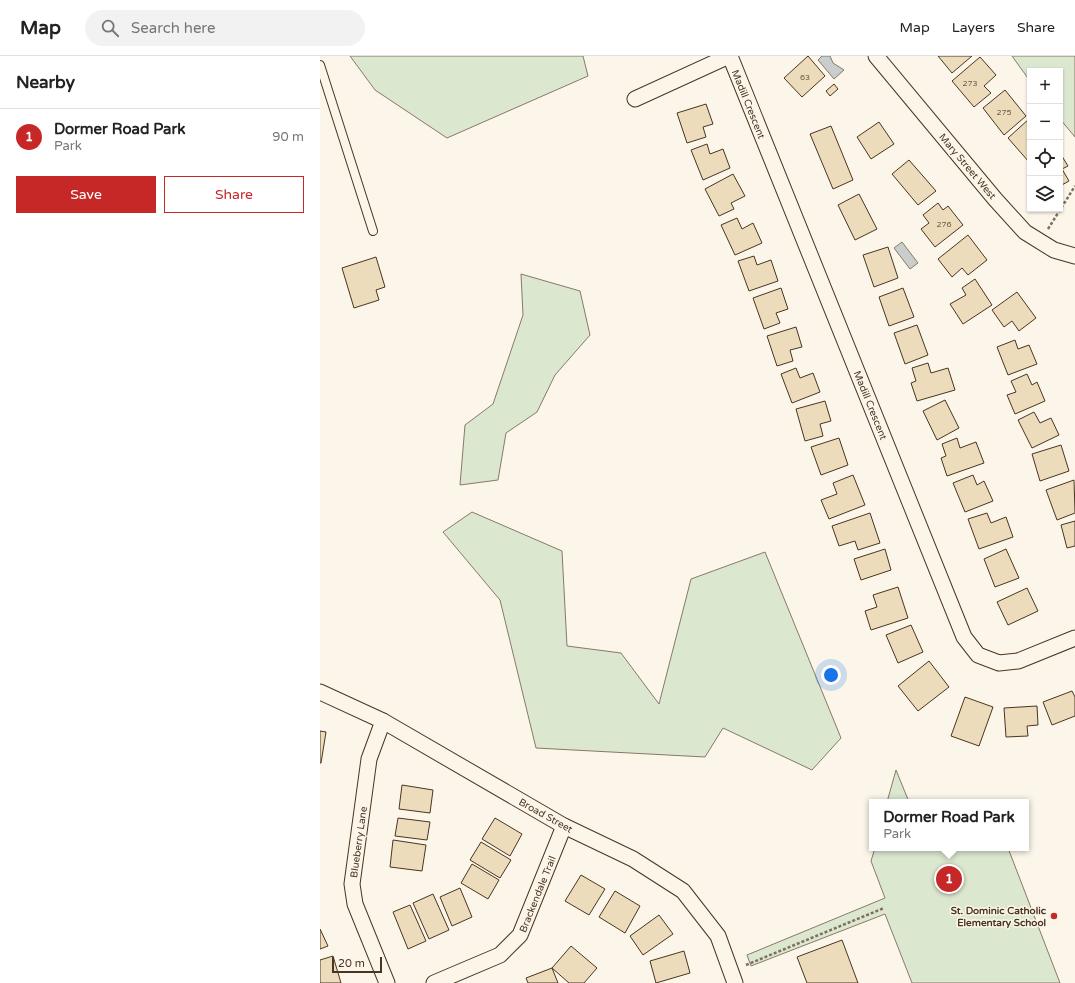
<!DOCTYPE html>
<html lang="en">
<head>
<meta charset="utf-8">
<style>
	body { margin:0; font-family:"Varela Round",sans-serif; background:#f2f2f2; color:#222 }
	.controls { position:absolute; right:12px; top:12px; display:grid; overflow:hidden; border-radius:0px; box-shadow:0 1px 3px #0004 }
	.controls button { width:36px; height:36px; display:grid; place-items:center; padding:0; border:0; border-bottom:1px solid #e0e0e0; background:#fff; color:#222; font:20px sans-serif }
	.scale { position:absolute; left:12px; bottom:10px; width:50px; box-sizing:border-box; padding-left:4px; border:2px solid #4a3520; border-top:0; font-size:11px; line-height:14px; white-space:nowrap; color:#4a3520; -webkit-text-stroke:3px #fbf6e9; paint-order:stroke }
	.you { position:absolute; left:511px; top:619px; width:14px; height:14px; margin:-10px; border:3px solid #fff; border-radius:50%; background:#1a73e8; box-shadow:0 0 0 6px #1a73e833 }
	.badge { display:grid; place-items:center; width:26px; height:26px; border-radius:50%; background:#c62828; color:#fff; font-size:13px; font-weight:700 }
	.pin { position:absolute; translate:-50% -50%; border:2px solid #fff; box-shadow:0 1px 4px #0006 }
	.popup { position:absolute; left:549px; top:743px; width:160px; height:52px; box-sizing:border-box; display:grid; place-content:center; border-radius:0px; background:#fff; filter:drop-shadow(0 1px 3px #0005); font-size:13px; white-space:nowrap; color:#767676 }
	.popup b { font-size:15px; color:#222 }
	.popup::after { content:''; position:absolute; left:50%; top:100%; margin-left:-8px; border:8px solid transparent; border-top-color:#fff }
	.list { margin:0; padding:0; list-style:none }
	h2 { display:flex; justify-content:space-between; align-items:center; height:52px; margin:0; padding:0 16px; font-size:17px }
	h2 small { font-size:13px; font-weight:400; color:#767676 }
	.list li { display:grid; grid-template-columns:26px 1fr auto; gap:12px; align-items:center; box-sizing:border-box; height:56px; padding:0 16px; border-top:1px solid #e0e0e0 }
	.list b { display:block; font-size:15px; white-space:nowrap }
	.list p { margin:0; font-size:13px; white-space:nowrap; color:#767676 }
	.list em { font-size:13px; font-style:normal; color:#767676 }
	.actions { display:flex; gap:8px; padding:12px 16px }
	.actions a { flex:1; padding:9px 0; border:1px solid #c62828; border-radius:0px; text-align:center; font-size:14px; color:#c62828 }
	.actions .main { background:#c62828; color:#fff }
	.icon { flex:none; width:22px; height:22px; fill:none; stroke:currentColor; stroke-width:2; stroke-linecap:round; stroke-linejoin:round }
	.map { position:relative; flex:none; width:755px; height:927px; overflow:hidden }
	header { display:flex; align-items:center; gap:24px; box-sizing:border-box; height:56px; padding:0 20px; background:#fff; border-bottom:1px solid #e0e0e0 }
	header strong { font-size:19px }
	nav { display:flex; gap:22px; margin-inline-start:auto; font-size:14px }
	.search { width:280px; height:36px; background:#f2f2f2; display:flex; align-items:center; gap:10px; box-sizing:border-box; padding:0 14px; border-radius:22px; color:#767676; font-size:15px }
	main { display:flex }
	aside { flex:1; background:#fff }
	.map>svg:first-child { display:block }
</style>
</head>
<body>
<header>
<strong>Map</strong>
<div class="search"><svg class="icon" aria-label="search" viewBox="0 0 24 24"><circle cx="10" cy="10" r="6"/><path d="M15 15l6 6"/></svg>Search here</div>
<nav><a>Map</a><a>Layers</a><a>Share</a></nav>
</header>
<main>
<aside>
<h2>Nearby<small></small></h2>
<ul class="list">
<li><span class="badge">1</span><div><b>Dormer Road Park</b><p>Park</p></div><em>90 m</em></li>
</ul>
<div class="actions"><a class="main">Save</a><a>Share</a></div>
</aside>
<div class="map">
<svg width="755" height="927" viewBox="0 0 755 927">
	<rect width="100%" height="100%" fill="#fbf6e9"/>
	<g fill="#dce7d0" stroke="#887966">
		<path d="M 30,0 L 263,0 L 268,20 L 127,82 L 55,34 Z"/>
		<path d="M 692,0 L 755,0 L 755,81 L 740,63 L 740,15 L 710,15 L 710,25 Z"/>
		<path d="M 201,218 L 260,235 L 270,279 L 235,319 L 217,356 L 186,377 L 178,424 L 140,429 L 145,369 L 173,348 L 203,259 Z"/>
		<path d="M 152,456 L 242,495 L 247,590 L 301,597 L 339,648 L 371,523 L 445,496 L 521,682 L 492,714 L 403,672 L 385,701 L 216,692 L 180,544 L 123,476 Z"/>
		<path d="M 576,714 L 589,746 L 567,746 Z"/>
		<path d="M 555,792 L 688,792 L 740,927 L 592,927 L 565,858 L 431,910 L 427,899 L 565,842 L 551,805 Z"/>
	</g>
	<g fill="#c9cecd" stroke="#887966">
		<path d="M 502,0 L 510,0 L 513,7 L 524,14 L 514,23 L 498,4 Z"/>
		<path d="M 582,186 L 598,207 L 590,213 L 574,192 Z"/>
	</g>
	<g fill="#ecdcbc" stroke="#4a3520">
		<path d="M 488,0 L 505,20 L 482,41 L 464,22 Z"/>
		<path d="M 618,0 L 652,0 L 632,17 Z"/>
		<path d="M 660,1 L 676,19 L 664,30 L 671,37 L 654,51 L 632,25 Z"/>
		<path d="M 514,28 L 518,33 L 510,40 L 506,35 Z"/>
		<path d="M 685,34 L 706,60 L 684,79 L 663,52 Z"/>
		<path d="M 386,48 L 393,68 L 383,71 L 386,81 L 367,87 L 357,57 Z"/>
		<path d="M 709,63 L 710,65 L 710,105 L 709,106 L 688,82 Z"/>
		<path d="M 559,66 L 574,88 L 551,103 L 537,81 Z"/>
		<path d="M 511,70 L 533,124 L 513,133 L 490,78 Z"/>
		<path d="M 387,88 L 390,98 L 403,93 L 410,112 L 383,124 L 371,94 Z"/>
		<path d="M 740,97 L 748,110 L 742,113 L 749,125 L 740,130 Z"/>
		<path d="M 589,104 L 616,135 L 598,149 L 572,118 Z"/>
		<path d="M 413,118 L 425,140 L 411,147 L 414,153 L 399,160 L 385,133 Z"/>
		<path d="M 539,138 L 557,173 L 535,184 L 518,149 Z"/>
		<path d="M 618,147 L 623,154 L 628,150 L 643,169 L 615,191 L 601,173 L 609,167 L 603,159 Z"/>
		<path d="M 417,162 L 422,173 L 433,167 L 442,187 L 415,199 L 401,169 Z"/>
		<path d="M 648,179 L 667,204 L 648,219 L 642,212 L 632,221 L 618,203 Z"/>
		<path d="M 568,191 L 578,222 L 554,231 L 543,199 Z"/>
		<path d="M 434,200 L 437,209 L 451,204 L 458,225 L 429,235 L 418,205 Z"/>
		<path d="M 56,201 L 65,231 L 56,234 L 59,244 L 34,252 L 22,212 Z"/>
		<path d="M 655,223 L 672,249 L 643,268 L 630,248 L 646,239 L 642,232 Z"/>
		<path d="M 461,232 L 468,253 L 456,257 L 460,267 L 444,273 L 433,242 Z"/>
		<path d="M 583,232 L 594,261 L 569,270 L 559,241 Z"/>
		<path d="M 697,236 L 716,262 L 699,275 L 692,265 L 684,271 L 672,254 Z"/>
		<path d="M 597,269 L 608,299 L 585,308 L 574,277 Z"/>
		<path d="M 476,271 L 482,291 L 470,294 L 473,305 L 457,310 L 447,280 Z"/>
		<path d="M 695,284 L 698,293 L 709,289 L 717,308 L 688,319 L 677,291 Z"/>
		<path d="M 608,307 L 611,317 L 628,312 L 635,334 L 597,345 L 591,327 L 596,325 L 592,312 Z"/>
		<path d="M 476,312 L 480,322 L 493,317 L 500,336 L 472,347 L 461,318 Z"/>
		<path d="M 707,318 L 712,329 L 717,326 L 725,345 L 695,358 L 687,339 L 696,336 L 691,325 Z"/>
		<path d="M 625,344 L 639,372 L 617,384 L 603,355 Z"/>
		<path d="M 505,345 L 511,365 L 500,368 L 503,380 L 485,385 L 476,353 Z"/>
		<path d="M 714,356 L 720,367 L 731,362 L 739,379 L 712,392 L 698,364 Z"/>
		<path d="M 519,382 L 528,409 L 501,419 L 491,391 Z"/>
		<path d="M 637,382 L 640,392 L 656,386 L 664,407 L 627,420 L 621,402 L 626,400 L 622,388 Z"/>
		<path d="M 741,389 L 749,415 L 720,425 L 712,398 Z"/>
		<path d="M 533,419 L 545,449 L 509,463 L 501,444 L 517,438 L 513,427 Z"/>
		<path d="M 653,419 L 657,429 L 664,425 L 673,445 L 645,456 L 633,427 Z"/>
		<path d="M 754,424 L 755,457 L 737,464 L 726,434 Z"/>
		<path d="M 550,457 L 560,487 L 538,494 L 535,485 L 519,490 L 512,470 Z"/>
		<path d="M 667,457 L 671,467 L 686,461 L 693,481 L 659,493 L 648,463 Z"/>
		<path d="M 755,465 L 755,490 L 747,492 L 741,469 Z"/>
		<path d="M 565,493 L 571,514 L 541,524 L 534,503 Z"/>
		<path d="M 686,493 L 699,522 L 675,531 L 664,503 Z"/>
		<path d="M 578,531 L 588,562 L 551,574 L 545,555 L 557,551 L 553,539 Z"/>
		<path d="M 707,532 L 718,555 L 688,569 L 677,546 Z"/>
		<path d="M 591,569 L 603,596 L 578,607 L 566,579 Z"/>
		<path d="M 609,605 L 629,631 L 598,655 L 578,630 Z"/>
		<path d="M 752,635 L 755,641 L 755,660 L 732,669 L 723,646 Z"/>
		<path d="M 645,641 L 673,651 L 659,690 L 631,680 Z"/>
		<path d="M 717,650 L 718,669 L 707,670 L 708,680 L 686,681 L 684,652 Z"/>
		<path d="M 0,675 L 6,676 L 1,707 L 0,707 Z"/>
		<path d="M 82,729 L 113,734 L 110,757 L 79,753 Z"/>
		<path d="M 78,762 L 110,766 L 107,784 L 75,780 Z"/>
		<path d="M 175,762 L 202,778 L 190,800 L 162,783 Z"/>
		<path d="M 73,784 L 106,789 L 102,815 L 70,811 Z"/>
		<path d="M 161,786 L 191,804 L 180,822 L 150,804 Z"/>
		<path d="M 152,808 L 179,824 L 168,843 L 141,827 Z"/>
		<path d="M 261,819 L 285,833 L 269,859 L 245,845 Z"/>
		<path d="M 140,832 L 152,861 L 132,870 L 120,841 Z"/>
		<path d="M 295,835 L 320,850 L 305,877 L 279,861 Z"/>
		<path d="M 113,838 L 129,874 L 109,883 L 93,847 Z"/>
		<path d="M 90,849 L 106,885 L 88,893 L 73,856 Z"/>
		<path d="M 339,859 L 353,878 L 323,899 L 310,880 Z"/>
		<path d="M 0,873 L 8,890 L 0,893 Z"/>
		<path d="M 522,884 L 538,927 L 487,927 L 477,901 Z"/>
		<path d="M 251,890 L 277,912 L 264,927 L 249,927 L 232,912 Z"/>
		<path d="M 364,895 L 370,917 L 336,927 L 330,905 Z"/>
		<path d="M 13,900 L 21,927 L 0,927 L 0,904 Z"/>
		<path d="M 232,912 L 238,927 L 208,927 L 206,922 Z"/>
	</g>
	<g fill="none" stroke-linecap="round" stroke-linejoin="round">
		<g stroke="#4a3520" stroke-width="10">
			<path id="service" d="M 0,9 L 53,175"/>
		</g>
		<g stroke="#4a3520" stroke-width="17">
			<g id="minor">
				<path d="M 410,0 L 644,581 L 658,599 L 679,607 L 698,605 L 755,582"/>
				<path d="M 556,0 L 675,143 L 705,176 L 734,194 L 755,200"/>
				<path d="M 315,43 L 409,0"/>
				<path d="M 0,636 L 63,665 L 244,770 L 313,803 L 363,835 L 398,880 L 415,927"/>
				<path d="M 63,665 L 49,703 L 32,828 L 35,848 L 67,927"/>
				<path d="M 114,927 L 180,899 L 200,879 L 244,770"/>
			</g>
		</g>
		<g stroke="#7f6f5c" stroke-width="2.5" stroke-dasharray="3 2" stroke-linecap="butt">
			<path d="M 728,173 L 755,130"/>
			<path d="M 426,909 L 564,852"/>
		</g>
		<use href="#service" stroke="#fbf6e9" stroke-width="8"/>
		<use href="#minor" stroke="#fbf6e9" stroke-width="15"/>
	</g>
	<circle fill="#c62828" stroke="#fbf6e9" stroke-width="1.5" cx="734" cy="860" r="4"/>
	<g text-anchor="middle" stroke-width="3" stroke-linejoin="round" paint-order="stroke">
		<g font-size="8" fill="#725f47">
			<text x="485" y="24">63</text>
			<text x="650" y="30">273</text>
			<text x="684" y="59">275</text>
			<text x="624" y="171">276</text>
		</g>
		<g font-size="10" fill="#4a3520" stroke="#fbf6e9">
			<text transform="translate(429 48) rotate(68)" y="4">Madill Crescent</text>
			<text transform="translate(648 110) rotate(50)" y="4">Mary Street West</text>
			<text transform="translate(551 349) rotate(68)" y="4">Madill Crescent</text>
			<text transform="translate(226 759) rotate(29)" y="4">Broad Street</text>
			<text transform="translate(38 786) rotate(-82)" y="4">Blueberry Lane</text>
			<text transform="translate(217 838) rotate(-68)" y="4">Brackendale Trail</text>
		</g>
		<g font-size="10" font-weight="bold" fill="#4a3520" stroke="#fbf6e9" text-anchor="end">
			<text x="726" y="858">St. Dominic Catholic<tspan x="726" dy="12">Elementary School</tspan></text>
		</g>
	</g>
</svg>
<div class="controls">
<button>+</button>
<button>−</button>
<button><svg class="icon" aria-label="locate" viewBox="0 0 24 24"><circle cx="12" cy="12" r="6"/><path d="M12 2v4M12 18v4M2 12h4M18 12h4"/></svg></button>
<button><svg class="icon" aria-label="layers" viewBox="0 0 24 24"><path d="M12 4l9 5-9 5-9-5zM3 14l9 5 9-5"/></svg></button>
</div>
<div class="scale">20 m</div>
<div class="you"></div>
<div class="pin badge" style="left:629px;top:823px">1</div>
<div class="popup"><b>Dormer Road Park</b>Park</div>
</div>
</main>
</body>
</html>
